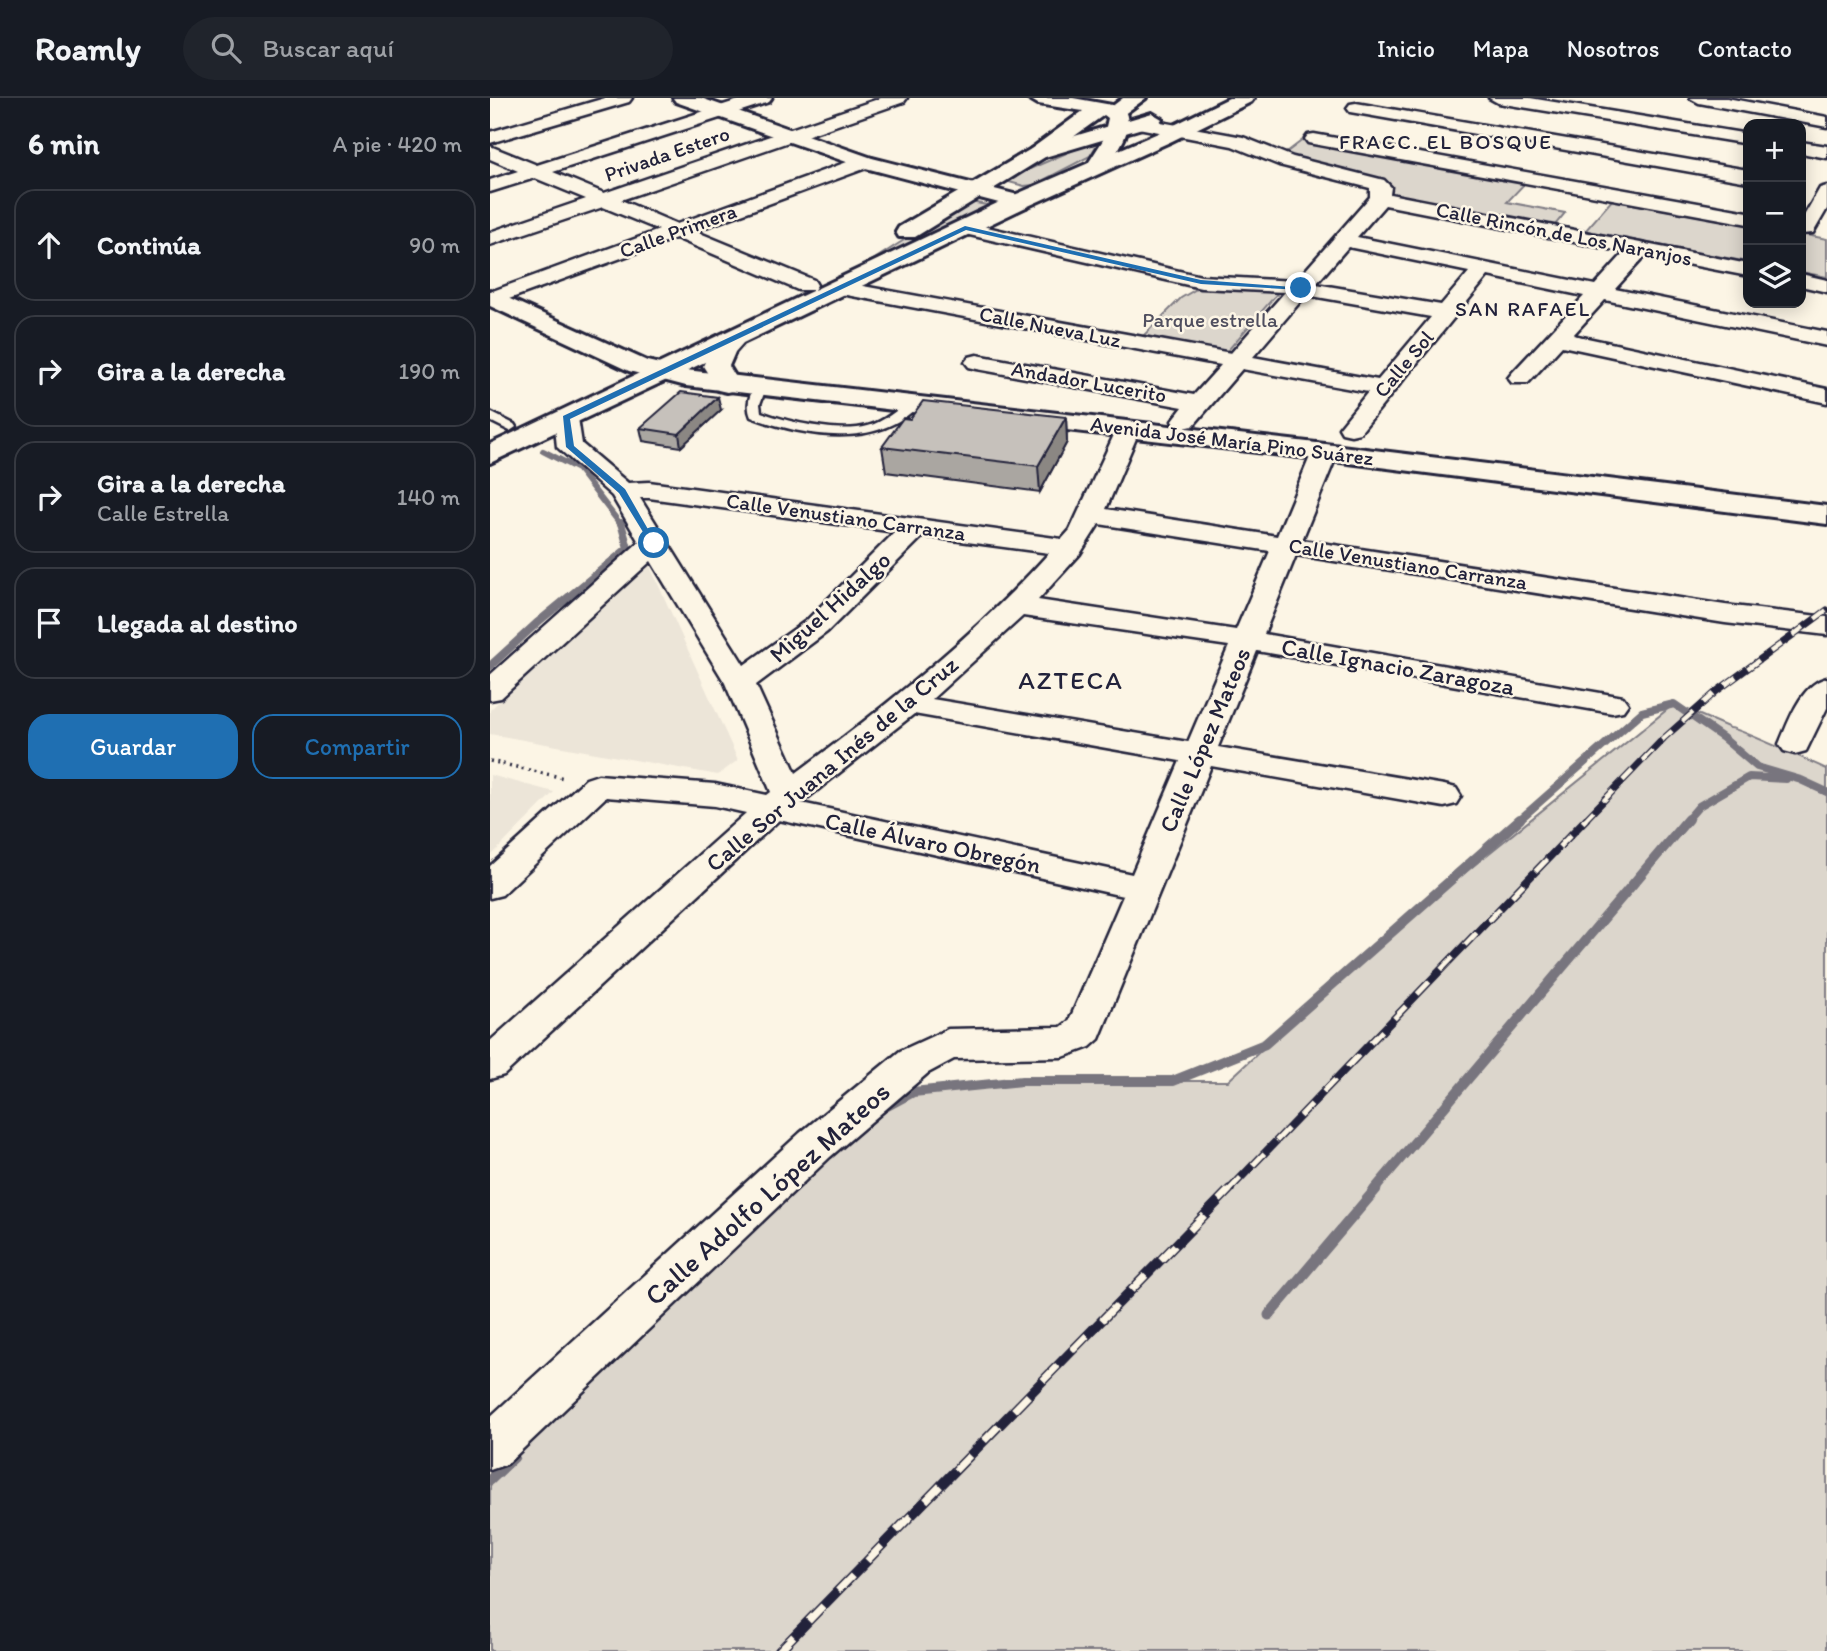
<!DOCTYPE html>
<html lang="es">
<head>
<meta charset="utf-8">
<style>
	body { margin:0; font-family:Itim,sans-serif; background:#20242c; color:#f1f3f6 }
	.controls { position:absolute; right:21px; top:21px; display:grid; overflow:hidden; border-radius:14px; box-shadow:0 4px 18px #0003 }
	.controls button { width:63px; height:63px; display:grid; place-items:center; padding:0; border:0; border-bottom:2px solid #363941; background:#171b24; color:#f1f3f6; font:35px sans-serif }
	.stop { position:absolute; width:21px; height:21px; margin:-16px; border:5px solid #1f6fb2; border-radius:50%; background:#fff }
	.stop.end { background:#1f6fb2; border-color:#fff; box-shadow:0 2px 7px #0008 }
	.list { margin:0; padding:0; list-style:none }
	h2 { display:flex; justify-content:space-between; align-items:center; height:91px; margin:0; padding:0 28px; font-size:30px }
	h2 small { font-size:23px; font-weight:400; color:#9ea1a6 }
	.list li { display:grid; grid-template-columns:46px 1fr auto; gap:21px; align-items:center; box-sizing:border-box; height:112px; margin:0 14px 14px; padding:0 14px; border:2px solid #363941; border-radius:21px }
	.list b { display:block; font-size:26px; white-space:nowrap }
	.list p { margin:0; font-size:23px; white-space:nowrap; color:#9ea1a6 }
	.list em { font-size:23px; font-style:normal; color:#9ea1a6 }
	.actions { display:flex; gap:14px; padding:21px 28px }
	.actions a { flex:1; padding:16px 0; border:2px solid #1f6fb2; border-radius:21px; text-align:center; font-size:24px; color:#1f6fb2 }
	.actions .main { background:#1f6fb2; color:#fff }
	.icon { flex:none; width:38px; height:38px; fill:none; stroke:currentColor; stroke-width:2; stroke-linecap:round; stroke-linejoin:round }
	.map { position:relative; flex:none; width:1337px; height:1553px; overflow:hidden }
	header { display:flex; align-items:center; gap:42px; box-sizing:border-box; height:98px; padding:0 35px; background:#171b24; border-bottom:2px solid #363941 }
	header strong { font-size:33px }
	nav { display:flex; gap:38px; margin-inline-start:auto; font-size:24px }
	.search { width:490px; height:63px; background:#20242c; display:flex; align-items:center; gap:18px; box-sizing:border-box; padding:0 24px; border-radius:38px; color:#9ea1a6; font-size:26px }
	main { display:flex }
	aside { flex:1; background:#171b24 }
	.map>svg:first-child { display:block }
</style>
</head>
<body>
<header>
<strong>Roamly</strong>
<div class="search"><svg class="icon" aria-label="search" viewBox="0 0 24 24"><circle cx="10" cy="10" r="6"/><path d="M15 15l6 6"/></svg>Buscar aquí</div>
<nav><a>Inicio</a><a>Mapa</a><a>Nosotros</a><a>Contacto</a></nav>
</header>
<main>
<aside>
<h2>6 min<small>A pie · 420 m</small></h2>
<ul class="list">
<li><svg class="icon" aria-label="ahead" viewBox="0 0 24 24"><path d="M12 20V5M6 11l6-6 6 6"/></svg><div><b>Continúa</b></div><em>90 m</em></li>
<li><svg class="icon" aria-label="right" viewBox="0 0 24 24"><path d="M7 20v-9h11M14 6l5 5-5 5"/></svg><div><b>Gira a la derecha</b></div><em>190 m</em></li>
<li><svg class="icon" aria-label="right" viewBox="0 0 24 24"><path d="M7 20v-9h11M14 6l5 5-5 5"/></svg><div><b>Gira a la derecha</b><p>Calle Estrella</p></div><em>140 m</em></li>
<li><svg class="icon" aria-label="arrive" viewBox="0 0 24 24"><path d="M6 21V4h12l-3 4 3 4H6"/></svg><div><b>Llegada al destino</b></div></li>
</ul>
<div class="actions"><a class="main">Guardar</a><a>Compartir</a></div>
</aside>
<div class="map">
<svg width="1337" height="1553" viewBox="0 0 1337 1553">
	<rect width="100%" height="100%" fill="#fcf5e5"/>
	<filter id="ink" filterUnits="userSpaceOnUse"><feTurbulence type="fractalNoise" baseFrequency=".0143" numOctaves="2"/><feDisplacementMap in="SourceGraphic" scale="14" xChannelSelector="R" yChannelSelector="G"/><feConvolveMatrix kernelMatrix="1 2 1 2 8 2 1 2 1" color-interpolation-filters="sRGB"/></filter>
	<g filter="url(#ink)">
		<g fill="#ece5d8">
			<path d="M 158,464 L 248,662 L 228,677 L 0,636 L 0,612 Z"/>
			<path d="M 0,677 L 64,694 L 0,759 Z"/>
		</g>
		<g fill="#dcd6cc" stroke="#7f7c84" stroke-width="2">
			<path d="M 611,40 L 600,58 L 544,87 L 534,88 L 519,84 L 519,80 Z"/>
			<path d="M 814,41 L 1038,82 L 1017,104 L 1075,115 L 1061,132 L 887,97 L 881,83 L 793,57 Z"/>
			<path d="M 1122,102 L 1258,127 L 1258,164 L 1095,133 Z"/>
			<path d="M 480,104 L 497,107 L 492,113 L 339,186 L 383,162 L 464,110 Z"/>
			<path d="M 1311,136 L 1337,141 L 1337,179 L 1311,174 Z"/>
			<path d="M 715,186 L 792,190 L 733,258 L 649,242 L 691,200 Z"/>
			<path d="M 1184,606 L 1240,630 C 1246,629 1323,665 1337,671 L 1337,1553 L 0,1553 L 0,1384 L 316,1069 L 423,994 L 532,983 L 738,983 L 885,847 Z"/>
		</g>
		<g fill="none" stroke-linecap="round" stroke-linejoin="round">
			<path stroke="#78757e" stroke-width="6" d="M 53,353 L 88,371 L 131,427"/>
			<g stroke="#78757e" stroke-width="8">
				<path d="M 0,568 L 48,524 L 138,450 L 131,425"/>
				<path d="M 1028,723 L 1152,614 L 1184,606 L 1233,640 L 1267,669 L 1311,682 L 1337,694"/>
				<path d="M 1196,723 L 1209,708 L 1259,679 L 1296,681"/>
			</g>
			<g stroke="#78757e" stroke-width="10">
				<path d="M 397,1008 L 423,994 L 532,983 L 683,983 L 775,946 L 1030,721"/>
				<path d="M 884,1092 L 1198,721"/>
			</g>
			<g stroke="#78757e" stroke-width="11">
				<path d="M 779,1217 L 886,1091"/>
				<path d="M 0,1382 L 24,1359"/>
			</g>
			<g stroke="#22223b" stroke-width="5">
				<g id="service">
					<path d="M 270,286 L 276,290 L 270,306 L 271,314 C 298,324 349,336 378,328 C 393,324 407,312 420,303 L 430,306 C 387,352 314,339 261,319 C 256,308 259,291 270,286 Z"/>
					<path d="M 0,314 L 24,326 L 26,329 L 20,333 L 0,323 Z"/>
				</g>
			</g>
			<g stroke="#22223b" stroke-width="5">
				<g id="minor">
					<path d="M 115,0 L 142,0 L 139,4 L 0,45 L 0,34 Z"/>
					<path d="M 255,0 L 282,0 L 279,4 L 63,74 L 114,95 L 391,0 L 417,0 L 414,4 L 131,102 L 187,126 L 368,60 L 382,60 L 384,64 L 382,68 L 205,133 L 324,182 L 327,187 L 324,192 L 308,192 L 186,140 L 0,208 L 0,194 L 169,132 L 113,109 L 0,147 L 0,134 L 96,101 L 45,80 L 0,94 L 0,82 L 28,73 L 0,61 L 0,48 L 47,67 Z"/>
					<path d="M 999,0 L 1040,0 L 1258,36 L 1258,46 L 1008,5 Z"/>
					<path d="M 1200,0 L 1237,0 L 1337,19 L 1337,29 L 1209,5 Z"/>
					<path d="M 866,5 L 1258,72 L 1258,84 L 860,14 L 857,10 L 860,6 Z"/>
					<path d="M 649,20 L 753,39 L 803,59 L 894,82 L 901,89 L 900,96 L 1258,166 L 1258,178 L 1155,158 L 1125,191 L 1337,234 L 1337,248 L 1115,202 L 1083,237 L 1337,291 L 1337,305 L 1072,248 L 1038,285 L 1022,285 L 1018,280 L 1022,275 L 1094,198 L 998,178 L 870,335 L 861,337 L 852,335 L 849,330 L 878,294 L 752,271 L 703,328 L 694,330 L 685,328 L 682,323 L 693,309 L 487,271 L 479,269 L 475,264 L 479,259 L 487,257 L 704,297 L 731,267 L 351,196 L 343,195 L 340,190 L 343,185 L 351,184 L 741,255 L 795,194 L 711,190 L 475,136 L 468,134 L 465,130 L 468,126 L 475,124 L 711,178 L 806,183 L 880,99 L 880,90 L 789,67 L 742,48 L 643,29 L 640,25 ZM 895,107 L 1135,154 L 1105,187 L 867,139 ZM 858,149 L 979,174 L 951,207 L 826,186 ZM 816,197 L 941,219 L 888,282 L 763,259 Z"/>
					<path d="M 824,36 L 1258,114 L 1258,126 L 818,45 L 815,41 L 818,37 Z"/>
					<path d="M 1311,44 L 1337,48 L 1337,60 L 1311,55 Z"/>
					<path d="M 1337,88 L 1337,111 L 1323,135 L 1311,136 L 1311,123 L 1330,90 Z"/>
					<path d="M 1311,176 L 1337,182 L 1337,194 L 1311,188 Z"/>
					<path d="M 76,313 L 85,315 L 88,320 L 92,346 L 138,385 L 159,384 L 572,441 L 580,432 L 629,326 L 638,324 L 647,326 L 650,331 L 616,411 L 787,438 L 822,354 L 826,349 L 835,346 L 844,349 L 848,354 L 812,442 L 1235,507 L 1337,519 L 1337,537 L 1235,525 L 806,457 L 774,536 L 1122,597 L 1133,599 L 1138,606 L 1133,613 L 1122,615 L 767,553 L 728,649 L 954,687 L 966,690 L 971,698 L 966,706 L 954,709 L 721,668 L 609,941 L 600,949 L 573,959 L 464,961 L 438,975 L 340,1059 L 17,1366 L 0,1372 L 0,1319 L 310,1035 L 410,953 L 458,931 L 571,929 L 579,923 L 633,798 L 289,722 L 14,977 L 0,981 L 0,943 L 256,715 L 225,708 L 116,699 L 12,797 L 0,800 L 0,768 L 96,681 L 108,677 L 225,686 L 277,697 L 281,694 L 235,585 L 161,463 L 11,600 L 0,602 L 0,577 L 149,444 L 122,398 L 67,349 L 64,320 L 67,315 ZM 150,400 L 159,400 L 405,434 L 317,522 L 254,567 ZM 609,426 L 780,453 L 746,532 L 548,502 L 590,456 ZM 433,438 L 559,455 C 483,539 396,608 306,675 L 266,587 L 337,534 ZM 533,518 L 739,548 L 698,644 L 442,601 ZM 424,616 L 690,663 L 642,776 L 311,705 Z"/>
					<path d="M 1337,580 L 1337,610 L 1316,653 L 1305,656 L 1294,653 L 1289,646 C 1299,623 1311,586 1337,580 Z"/>
				</g>
			</g>
			<g stroke="#22223b" stroke-width="6">
				<g id="tertiary">
					<path d="M 633,0 L 656,0 L 633,17 L 619,17 L 616,13 Z"/>
					<path d="M 0,192 L 157,263 L 196,272 L 835,346 L 1337,408 L 1337,426 L 835,362 L 196,288 L 139,273 L 0,208 Z"/>
				</g>
			</g>
			<g stroke="#22223b" stroke-width="6">
				<g id="secondary">
					<path d="M 183,0 L 211,0 L 382,60 L 536,99 L 539,104 L 536,109 L 528,110 L 368,68 L 186,4 Z"/>
					<path d="M 538,0 L 583,0 L 633,9 C 647,31 627,54 614,71 L 600,71 L 597,67 L 613,42 L 618,20 L 614,17 L 555,59 L 541,59 L 538,55 L 541,51 L 593,13 L 548,6 Z"/>
				</g>
			</g>
			<g stroke="#22223b" stroke-width="6">
				<g id="primary">
					<path d="M 739,0 L 764,0 L 761,4 L 682,43 L 536,109 L 253,245 L 245,254 L 239,268 L 250,286 L 246,292 L 237,294 L 228,292 L 213,268 L 215,264 L 0,365 L 0,346 L 520,99 L 668,35 Z"/>
					<path d="M 662,15 L 672,21 L 669,25 L 555,59 L 425,139 L 409,139 L 406,134 L 409,129 L 541,51 Z"/>
				</g>
			</g>
			<path stroke="#22223b" stroke-width="3.5" stroke-dasharray="2 4.5" stroke-linecap="butt" d="M 0,663 L 74,680"/>
			<use href="#service" fill="#fcf5e5" fill-rule="evenodd"/>
			<use href="#minor" fill="#fcf5e5" fill-rule="evenodd"/>
			<use href="#tertiary" fill="#fcf5e5" fill-rule="evenodd"/>
			<use href="#secondary" fill="#fcf5e5" fill-rule="evenodd"/>
			<use href="#primary" fill="#fcf5e5" fill-rule="evenodd"/>
			<g stroke="#22223b" stroke-width="7">
				<path id="rail-far2" d="M 1094,723 L 1174,640 L 1227,593 L 1337,512"/>
			</g>
			<g stroke="#22223b" stroke-width="8">
				<path id="rail-far1" d="M 739,1092 L 1096,721"/>
			</g>
			<g stroke="#22223b" stroke-width="10">
				<path id="rail" d="M 289,1553 L 740,1091"/>
			</g>
			<use href="#rail-far2" stroke="#fcf5e5" stroke-width="4.5" stroke-dasharray="14" stroke-linecap="butt"/>
			<use href="#rail-far1" stroke="#fcf5e5" stroke-width="5" stroke-dasharray="17" stroke-linecap="butt"/>
			<use href="#rail" stroke="#fcf5e5" stroke-width="7" stroke-dasharray="21" stroke-linecap="butt"/>
		</g>
		<g fill="#aaa6a1" stroke="#22223b" stroke-width="2">
			<path d="M 231,312 L 191,349 L 153,343 L 150,330 Z"/>
			<path d="M 576,319 L 577,344 L 550,394 L 396,374 L 392,349 L 420,321 Z"/>
		</g>
		<g fill="#8b8783" stroke="#22223b" stroke-width="2">
			<path d="M 228,299 L 231,312 L 191,349 L 189,336 Z"/>
			<path d="M 576,319 L 577,344 L 550,394 L 548,368 Z"/>
		</g>
		<g fill="#c6c1bb" stroke="#22223b" stroke-width="2">
			<path d="M 191,294 L 228,299 L 189,336 L 150,330 Z"/>
			<path d="M 433,303 L 576,319 L 548,368 L 392,349 L 413,320 L 420,321 Z"/>
		</g>
	</g>
	<path fill="#1f6fb2" d="M 475,128 L 711,182 L 815,190 L 811,192 L 711,186 L 476,132 L 80,321 L 84,348 L 135,391 L 167,447 L 161,447 L 129,395 L 76,349 L 73,318 Z"/>
	<g text-anchor="middle" stroke-width="5" stroke-linejoin="round" paint-order="stroke">
		<g font-size="21" letter-spacing="2" fill="#22223b" stroke="#fcf5e5">
			<text x="956" y="51">FRACC. EL BOSQUE</text>
			<text x="1033" y="218">SAN RAFAEL</text>
		</g>
		<g font-size="21" fill="#22223b" stroke="#fcf5e5">
			<text transform="translate(177 56) rotate(-19)" y="7">Privada Estero</text>
			<text transform="translate(188 133) rotate(-20)" y="7">Calle Primera</text>
			<text transform="translate(1074 136) rotate(11)" y="7">Calle Rincón de Los Naranjos</text>
			<text transform="translate(560 229) rotate(11)" y="7">Calle Nueva Luz</text>
			<text transform="translate(914 266) rotate(-50)" y="7">Calle Sol</text>
			<text transform="translate(599 284) rotate(10)" y="7">Andador Lucerito</text>
			<text transform="translate(742 343) rotate(7)" y="7">Avenida José María Pino Suárez</text>
			<text transform="translate(356 419) rotate(8)" y="7">Calle Venustiano Carranza</text>
			<text transform="translate(918 466) rotate(9)" y="7">Calle Venustiano Carranza</text>
		</g>
		<g font-size="21" fill="#504f5f" stroke="#fcf5e5">
			<text x="720" y="229">Parque estrella</text>
		</g>
		<g font-size="24" fill="#22223b" stroke="#fcf5e5">
			<text transform="translate(340 509) rotate(-42)" y="8">Miguel Hidalgo</text>
			<text transform="translate(908 569) rotate(10)" y="8">Calle Ignacio Zaragoza</text>
			<text transform="translate(715 642) rotate(-67)" y="8">Calle López Mateos</text>
			<text transform="translate(342 666) rotate(-40)" y="8">Calle Sor Juana Inés de la Cruz</text>
			<text transform="translate(443 745) rotate(12)" y="8">Calle Álvaro Obregón</text>
		</g>
		<g font-size="26" letter-spacing="2" fill="#22223b" stroke="#fcf5e5">
			<text x="581" y="591">AZTECA</text>
		</g>
		<g font-size="28" fill="#22223b" stroke="#fcf5e5">
			<text transform="translate(277 1095) rotate(-42)" y="10">Calle Adolfo López Mateos</text>
		</g>
	</g>
</svg>
<div class="controls">
<button>+</button>
<button>−</button>
<button><svg class="icon" aria-label="layers" viewBox="0 0 24 24"><path d="M12 4l9 5-9 5-9-5zM3 14l9 5 9-5"/></svg></button>
</div>
<div class="stop" style="left:164px;top:445px"></div>
<div class="stop end" style="left:811px;top:190px"></div>
</div>
</main>
</body>
</html>
